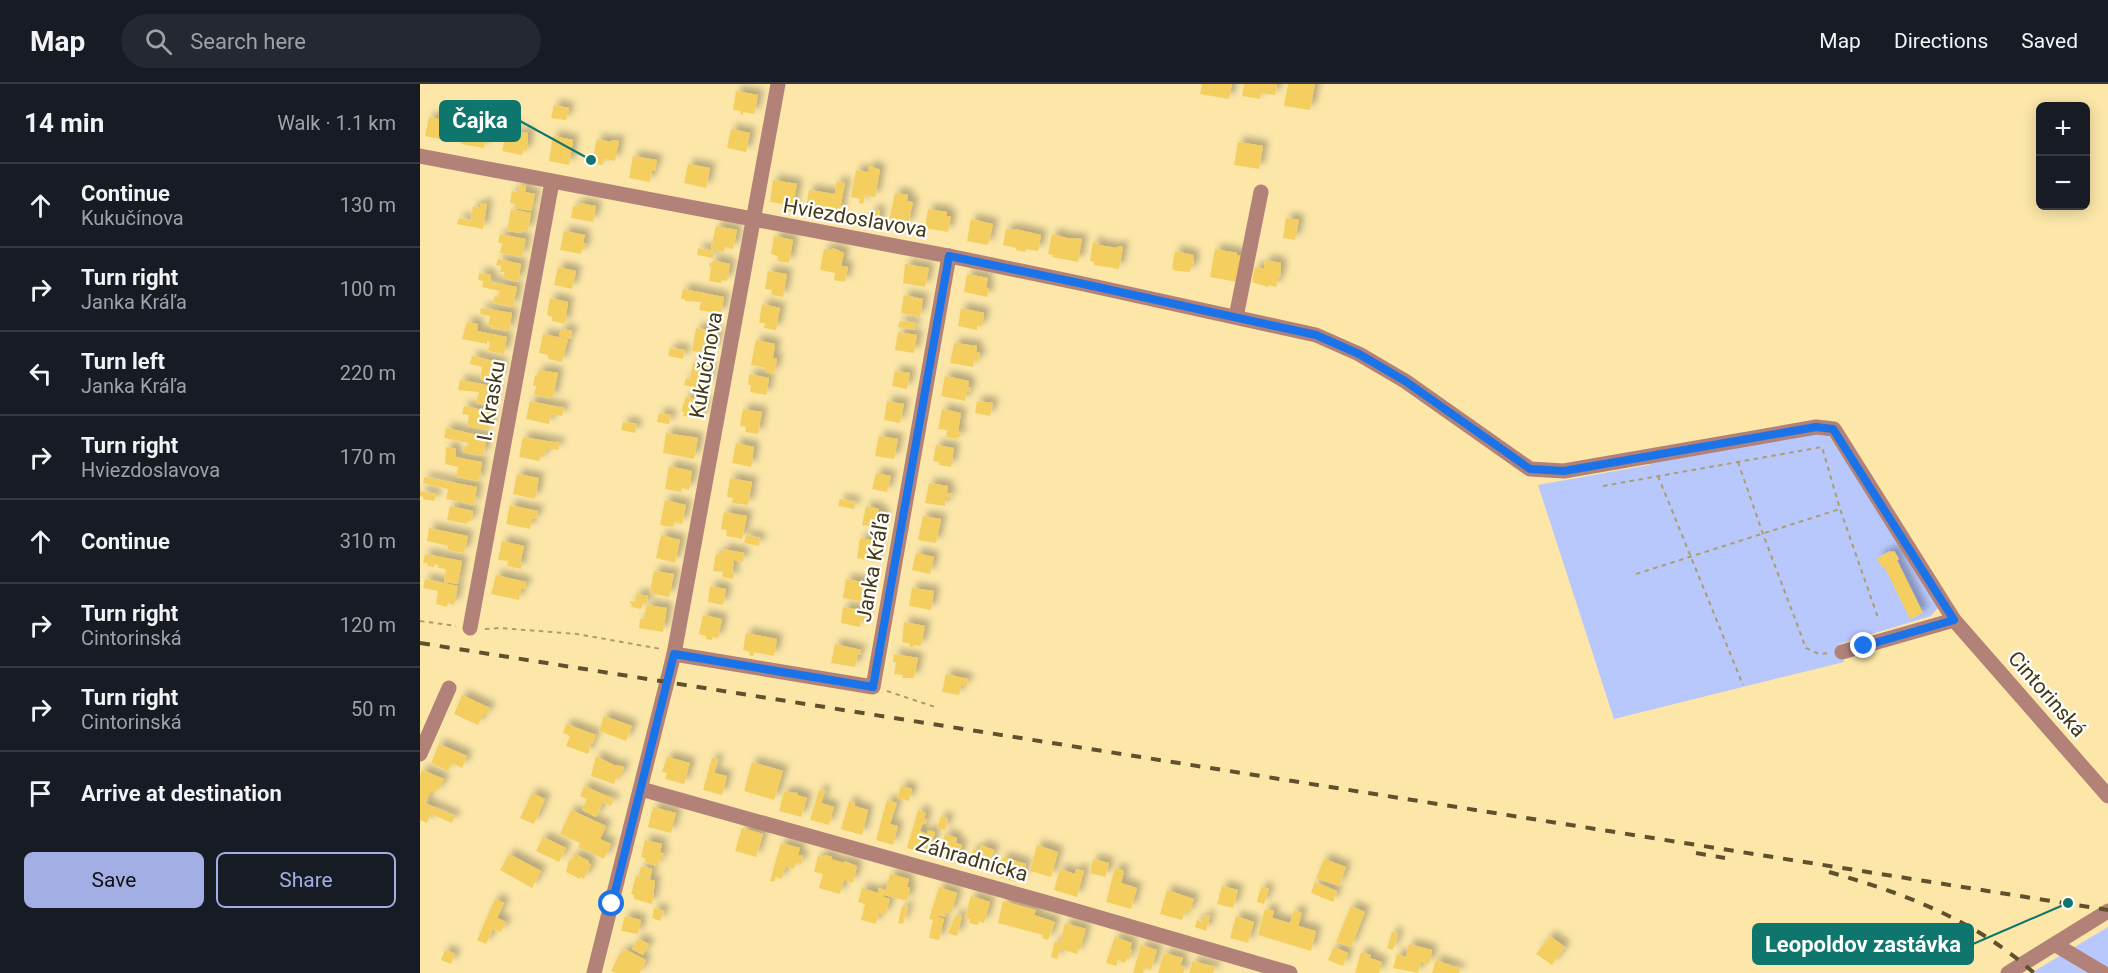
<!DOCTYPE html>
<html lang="en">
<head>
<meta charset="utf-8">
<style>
	body { margin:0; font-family:Roboto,sans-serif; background:#242831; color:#f1f3f6 }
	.controls { position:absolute; right:18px; top:18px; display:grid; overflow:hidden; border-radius:9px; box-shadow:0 3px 15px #0003 }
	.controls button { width:54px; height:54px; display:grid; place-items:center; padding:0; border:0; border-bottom:2px solid #363941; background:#171b24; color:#f1f3f6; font:30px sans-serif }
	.stop { position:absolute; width:18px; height:18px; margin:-14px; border:4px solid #1a73e8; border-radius:50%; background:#fff }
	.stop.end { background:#1a73e8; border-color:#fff; box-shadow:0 2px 6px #0008 }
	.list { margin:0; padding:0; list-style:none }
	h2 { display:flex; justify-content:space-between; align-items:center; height:78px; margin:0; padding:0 24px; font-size:26px }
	h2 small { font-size:20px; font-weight:400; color:#9ea1a6 }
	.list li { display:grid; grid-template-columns:39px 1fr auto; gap:18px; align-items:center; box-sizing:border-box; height:84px; padding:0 24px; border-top:2px solid #363941 }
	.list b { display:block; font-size:22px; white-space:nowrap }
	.list p { margin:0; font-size:20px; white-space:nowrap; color:#9ea1a6 }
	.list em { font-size:20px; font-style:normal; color:#9ea1a6 }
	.actions { display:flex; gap:12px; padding:18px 24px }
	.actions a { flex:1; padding:14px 0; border:2px solid #a3aee4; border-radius:9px; text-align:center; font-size:21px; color:#a3aee4 }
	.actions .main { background:#a3aee4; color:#111 }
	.icon { flex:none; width:33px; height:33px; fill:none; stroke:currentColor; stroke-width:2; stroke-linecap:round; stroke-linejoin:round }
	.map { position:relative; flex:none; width:1688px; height:889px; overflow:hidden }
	header { display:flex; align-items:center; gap:36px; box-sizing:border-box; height:84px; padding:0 30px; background:#171b24; border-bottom:2px solid #363941 }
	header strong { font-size:28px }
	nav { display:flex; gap:33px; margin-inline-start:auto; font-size:21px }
	.search { width:420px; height:54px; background:#242831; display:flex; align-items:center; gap:15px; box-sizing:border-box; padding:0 21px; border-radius:33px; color:#9ea1a6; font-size:22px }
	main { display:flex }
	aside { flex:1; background:#171b24 }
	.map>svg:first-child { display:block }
</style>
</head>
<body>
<header>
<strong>Map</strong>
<div class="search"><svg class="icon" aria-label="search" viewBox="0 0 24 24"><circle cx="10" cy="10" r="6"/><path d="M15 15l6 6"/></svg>Search here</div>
<nav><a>Map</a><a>Directions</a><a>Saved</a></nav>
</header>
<main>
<aside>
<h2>14 min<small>Walk · 1.1 km</small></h2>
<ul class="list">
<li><svg class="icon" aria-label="ahead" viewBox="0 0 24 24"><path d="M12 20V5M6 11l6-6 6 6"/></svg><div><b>Continue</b><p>Kukučínova</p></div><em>130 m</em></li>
<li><svg class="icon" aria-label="right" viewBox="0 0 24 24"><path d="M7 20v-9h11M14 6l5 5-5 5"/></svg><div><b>Turn right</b><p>Janka Kráľa</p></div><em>100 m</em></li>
<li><svg class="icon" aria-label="left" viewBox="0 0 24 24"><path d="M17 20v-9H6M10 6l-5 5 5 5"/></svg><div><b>Turn left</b><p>Janka Kráľa</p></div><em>220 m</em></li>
<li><svg class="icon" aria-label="right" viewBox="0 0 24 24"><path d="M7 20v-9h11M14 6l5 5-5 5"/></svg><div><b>Turn right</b><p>Hviezdoslavova</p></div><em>170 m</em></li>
<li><svg class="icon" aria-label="ahead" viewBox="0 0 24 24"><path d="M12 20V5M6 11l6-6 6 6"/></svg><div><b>Continue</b></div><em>310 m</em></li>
<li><svg class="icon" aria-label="right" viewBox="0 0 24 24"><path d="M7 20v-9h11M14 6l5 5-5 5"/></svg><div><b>Turn right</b><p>Cintorinská</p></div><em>120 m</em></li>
<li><svg class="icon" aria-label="right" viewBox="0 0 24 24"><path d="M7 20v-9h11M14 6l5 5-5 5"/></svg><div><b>Turn right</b><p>Cintorinská</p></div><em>50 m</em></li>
<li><svg class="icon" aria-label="arrive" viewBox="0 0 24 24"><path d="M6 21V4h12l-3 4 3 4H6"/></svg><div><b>Arrive at destination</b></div></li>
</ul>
<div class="actions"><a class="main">Save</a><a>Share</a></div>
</aside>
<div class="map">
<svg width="1688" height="889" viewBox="0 0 1688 889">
	<defs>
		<filter id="shadow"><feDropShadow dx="5.5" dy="-5.5" stdDeviation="3" flood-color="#0004"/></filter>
	</defs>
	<rect width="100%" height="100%" fill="#fce7a9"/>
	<g fill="#b8c8fc">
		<path d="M 1406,348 L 1522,519 L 1511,532 L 1419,560 L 1424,578 L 1194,635 L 1118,401 L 1229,381 L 1229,379 Z"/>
		<path d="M 1688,843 L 1688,889 L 1611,889 Z"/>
	</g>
	<g fill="#f4cf60" filter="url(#shadow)">
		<path d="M 782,0 L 812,0 L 809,15 L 780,10 Z"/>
		<path d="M 824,0 L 857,0 L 855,11 L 841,9 L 840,15 L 822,12 Z"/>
		<path d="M 868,0 L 895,0 L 890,26 L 864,22 Z"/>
		<path d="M 316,7 L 338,11 L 334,30 L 323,28 L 323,31 L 320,30 L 321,27 L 313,26 Z"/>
		<path d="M 134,21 L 149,24 L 146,36 L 131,34 Z"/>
		<path d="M 9,33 L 33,38 L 30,49 L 27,49 L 25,56 L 5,52 Z"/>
		<path d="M 45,40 L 67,44 L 64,64 L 41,60 Z"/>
		<path d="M 88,40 L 96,42 L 94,51 L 100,52 L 101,48 L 108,49 L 107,67 L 103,66 L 102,71 L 82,67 Z"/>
		<path d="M 311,45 L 330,49 L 326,68 L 307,64 Z"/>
		<path d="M 133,52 L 153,56 L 149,81 L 129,77 Z"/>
		<path d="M 177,55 L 191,58 L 191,56 L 199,57 L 195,77 L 185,75 L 182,81 L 172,79 Z"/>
		<path d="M 818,58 L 843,62 L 839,85 L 814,81 Z"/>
		<path d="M 213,72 L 237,76 L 235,87 L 232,87 L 230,98 L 209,94 Z"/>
		<path d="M 268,80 L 290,84 L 286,104 L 264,99 Z"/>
		<path d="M 450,82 L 460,86 L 455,113 L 445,111 L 443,120 L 439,119 L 440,115 L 431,113 L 436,86 L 449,88 L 448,84 Z"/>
		<path d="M 353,96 L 377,100 L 372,128 L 362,126 L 363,120 L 350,118 Z"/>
		<path d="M 416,98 L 425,99 L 419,130 L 386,124 L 389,106 L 415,110 Z"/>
		<path d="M 100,101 L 106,102 L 105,108 L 115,110 L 111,127 L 95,124 L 96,120 L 90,119 L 92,107 L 98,108 Z"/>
		<path d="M 475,109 L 488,111 L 487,117 L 493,118 L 488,141 L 469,137 Z"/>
		<path d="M 61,119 L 67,120 L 63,145 L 37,140 L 39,134 L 51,137 L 53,122 L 60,124 Z"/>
		<path d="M 159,119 L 176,122 L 173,138 L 151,134 L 153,122 L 158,123 Z"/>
		<path d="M 91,125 L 111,129 L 108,147 L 102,146 L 101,149 L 87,147 Z"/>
		<path d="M 508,125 L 527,128 L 527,132 L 531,132 L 528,148 L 505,144 Z"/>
		<path d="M 452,126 L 460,127 L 457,145 L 449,144 Z"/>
		<path d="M 866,134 L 879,136 L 875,156 L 863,154 Z"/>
		<path d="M 551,135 L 573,140 L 568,161 L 547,157 Z"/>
		<path d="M 296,142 L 317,146 L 313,165 L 305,163 L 304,168 L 291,165 Z"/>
		<path d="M 586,145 L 595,146 L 595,145 L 621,151 L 618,167 L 606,165 L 605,168 L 596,166 L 596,164 L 583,161 Z"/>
		<path d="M 144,147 L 165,151 L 163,159 L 166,159 L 166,164 L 163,163 L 161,170 L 140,166 Z"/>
		<path d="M 80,150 L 106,155 L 102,173 L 80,169 L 82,159 L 78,159 Z"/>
		<path d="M 632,150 L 647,154 L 662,155 L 658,178 L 632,173 L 633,171 L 628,170 Z"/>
		<path d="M 354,152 L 373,156 L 369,179 L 357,177 L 358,172 L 351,170 Z"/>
		<path d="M 673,158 L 679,159 L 678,161 L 697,164 L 698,162 L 703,163 L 699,185 L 674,181 L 674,178 L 670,177 Z"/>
		<path d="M 278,164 L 294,167 L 293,174 L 277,171 Z"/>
		<path d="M 413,164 L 424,169 L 421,182 L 428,183 L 425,198 L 414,196 L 415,189 L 400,186 L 404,165 L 411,166 Z"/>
		<path d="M 795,165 L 817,169 L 817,171 L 822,172 L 817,198 L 790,193 Z"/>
		<path d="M 755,167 L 773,171 L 774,182 L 771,183 L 770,188 L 757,187 L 752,185 Z"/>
		<path d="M 78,175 L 101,180 L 98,198 L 83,194 L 84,188 L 80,188 L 81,182 L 76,181 Z"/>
		<path d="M 293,176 L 310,180 L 307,197 L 302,196 L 301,199 L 289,197 L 291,183 L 289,182 L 290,179 L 292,179 Z"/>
		<path d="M 845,176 L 861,179 L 860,193 L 858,195 L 856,203 L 849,201 L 848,203 L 832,198 L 835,183 L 844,185 Z"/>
		<path d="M 485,180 L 509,184 L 505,203 L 483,199 Z"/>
		<path d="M 138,183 L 156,187 L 152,205 L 134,201 Z"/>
		<path d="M 348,187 L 367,190 L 363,213 L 351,211 L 352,206 L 345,205 Z"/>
		<path d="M 59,189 L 71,191 L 70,198 L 97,203 L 93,223 L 73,219 L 75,212 L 78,213 L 80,207 L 62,203 L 63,197 L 58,196 Z"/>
		<path d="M 547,190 L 568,194 L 566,204 L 569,204 L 567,213 L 544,208 Z"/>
		<path d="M 263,205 L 304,213 L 301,230 L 279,226 L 281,218 L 265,217 L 265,215 L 261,215 Z"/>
		<path d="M 484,211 L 503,215 L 500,233 L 481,229 Z"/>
		<path d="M 130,214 L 148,218 L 145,240 L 132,237 L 132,233 L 127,231 Z"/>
		<path d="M 342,220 L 360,224 L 356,246 L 344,244 L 345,239 L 339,239 Z"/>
		<path d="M 61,224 L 92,229 L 89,247 L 71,244 L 72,242 L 68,241 L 70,232 L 60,230 Z"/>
		<path d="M 541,224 L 564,229 L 562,243 L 557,241 L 557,246 L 538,242 Z"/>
		<path d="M 480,237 L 495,239 L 494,246 L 478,243 Z"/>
		<path d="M 47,238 L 58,240 L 57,247 L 87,253 L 84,270 L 68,267 L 70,258 L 67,257 L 67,260 L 42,255 Z"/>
		<path d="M 276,244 L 298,248 L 294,268 L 284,266 L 284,269 L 272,267 Z"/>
		<path d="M 141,245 L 152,247 L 151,255 L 139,252 Z"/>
		<path d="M 478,248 L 497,251 L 494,269 L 475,266 Z"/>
		<path d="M 123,250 L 148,255 L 142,278 L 128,275 L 128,271 L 119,269 Z"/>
		<path d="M 336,256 L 355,260 L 353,274 L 357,275 L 354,290 L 346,288 L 346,284 L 331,281 Z"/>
		<path d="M 534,259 L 557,262 L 556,268 L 560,269 L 559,277 L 554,276 L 553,283 L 530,279 Z"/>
		<path d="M 250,264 L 265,266 L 263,275 L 248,272 Z"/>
		<path d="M 52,272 L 82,279 L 78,298 L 60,295 L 62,283 L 50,280 Z"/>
		<path d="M 273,279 L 291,283 L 288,302 L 279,300 L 278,304 L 264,301 L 266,294 L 270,295 Z"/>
		<path d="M 119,286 L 138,289 L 133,314 L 114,311 L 116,302 L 113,301 L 115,292 L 118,292 Z"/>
		<path d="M 475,287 L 490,289 L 487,305 L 472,302 Z"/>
		<path d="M 329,290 L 349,294 L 346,311 L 330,308 L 331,301 L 328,301 Z"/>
		<path d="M 525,292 L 549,297 L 548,303 L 551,304 L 550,308 L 547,308 L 545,317 L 521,312 Z"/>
		<path d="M 40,296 L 77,303 L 73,323 L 56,319 L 59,308 L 38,306 Z"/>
		<path d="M 266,313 L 285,317 L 281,335 L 263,332 L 264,328 L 261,327 Z"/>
		<path d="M 110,317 L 144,324 L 142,332 L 131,330 L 129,340 L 106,335 Z"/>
		<path d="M 467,317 L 484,320 L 480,339 L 464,336 Z"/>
		<path d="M 557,317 L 573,319 L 570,332 L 555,329 Z"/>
		<path d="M 44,322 L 72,328 L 69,346 L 47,342 L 49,331 L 42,330 Z"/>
		<path d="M 323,325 L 342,328 L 338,350 L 325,348 L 326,343 L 320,342 Z"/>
		<path d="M 522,325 L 541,329 L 538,348 L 541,349 L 540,353 L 537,353 L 537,355 L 526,353 L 527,346 L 518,345 Z"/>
		<path d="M 239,329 L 251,331 L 249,340 L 237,338 Z"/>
		<path d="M 203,338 L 217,340 L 215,349 L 201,346 Z"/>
		<path d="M 26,344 L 67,353 L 63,372 L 43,368 L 45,362 L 48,362 L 49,359 L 24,354 Z"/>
		<path d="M 246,349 L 278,354 L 274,375 L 243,369 Z"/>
		<path d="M 459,352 L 478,355 L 474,375 L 455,372 Z"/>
		<path d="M 103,353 L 139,359 L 138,366 L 127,364 L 125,372 L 121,372 L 119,377 L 99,373 Z"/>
		<path d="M 316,359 L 334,363 L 331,383 L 312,379 Z"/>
		<path d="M 516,361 L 534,364 L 531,383 L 519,381 L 519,378 L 513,377 Z"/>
		<path d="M 26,363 L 36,365 L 35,373 L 62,378 L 59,397 L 36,393 L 38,383 L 25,380 Z"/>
		<path d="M 249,382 L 272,387 L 269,406 L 262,404 L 261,408 L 245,405 Z"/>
		<path d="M 456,389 L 471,392 L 467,408 L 452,405 Z"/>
		<path d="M 97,390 L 119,394 L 115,415 L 93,410 Z"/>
		<path d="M 4,393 L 57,403 L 54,421 L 26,415 L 28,405 L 3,399 Z"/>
		<path d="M 310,394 L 332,398 L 328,421 L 312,419 L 313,414 L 307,413 Z"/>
		<path d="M 509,399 L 528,402 L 527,409 L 532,410 L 531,414 L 526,413 L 525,422 L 505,419 Z"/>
		<path d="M 0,407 L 16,410 L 14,417 L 3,415 L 3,413 L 0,412 Z"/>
		<path d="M 420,415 L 435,418 L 434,425 L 418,422 Z"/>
		<path d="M 245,416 L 266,421 L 262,440 L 254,438 L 253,443 L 240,441 Z"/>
		<path d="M 90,421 L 118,427 L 117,435 L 112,434 L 110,445 L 86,440 Z"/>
		<path d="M 30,422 L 53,427 L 51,437 L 48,437 L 47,440 L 27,436 Z"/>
		<path d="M 446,422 L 459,425 L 458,428 L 464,429 L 461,444 L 442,441 Z"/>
		<path d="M 304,428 L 327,432 L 322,455 L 306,452 L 307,446 L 301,445 Z"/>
		<path d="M 503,432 L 521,435 L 516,459 L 498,456 Z"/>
		<path d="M 9,444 L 48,452 L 44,469 L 28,466 L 28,462 L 7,457 Z"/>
		<path d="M 241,451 L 260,456 L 255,479 L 236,474 Z"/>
		<path d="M 326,451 L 340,454 L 339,462 L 324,459 Z"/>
		<path d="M 440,454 L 459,458 L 455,478 L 437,474 Z"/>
		<path d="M 82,457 L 104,462 L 100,480 L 102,480 L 101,485 L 87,482 L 88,477 L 78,476 Z"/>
		<path d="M 303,465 L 324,469 L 323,478 L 314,476 L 312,490 L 314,490 L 313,495 L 302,493 L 303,488 L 293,487 L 296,470 L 301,471 Z"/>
		<path d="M 1470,467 L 1471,468 L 1474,467 L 1479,475 L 1477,476 L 1503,529 L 1490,535 L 1464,482 L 1462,484 L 1457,474 Z"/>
		<path d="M 496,469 L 514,473 L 510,490 L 492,486 Z"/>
		<path d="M 5,470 L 42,477 L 38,500 L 24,498 L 26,485 L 18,484 L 18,481 L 15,480 L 14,483 L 7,482 L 8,479 L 3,479 Z"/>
		<path d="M 234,487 L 254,490 L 249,513 L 230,509 Z"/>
		<path d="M 76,491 L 106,498 L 105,505 L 101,505 L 99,516 L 71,510 Z"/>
		<path d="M 5,495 L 38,502 L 34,521 L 28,519 L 27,523 L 16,520 L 18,507 L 3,504 Z"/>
		<path d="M 426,495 L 448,499 L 445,518 L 423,514 Z"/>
		<path d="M 290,502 L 306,505 L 303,521 L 288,518 Z"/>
		<path d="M 492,504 L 514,507 L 511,526 L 489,522 Z"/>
		<path d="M 216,510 L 228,512 L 227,519 L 223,518 L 221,525 L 211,523 L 212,520 L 210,520 L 210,517 L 215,518 Z"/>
		<path d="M 227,521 L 247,524 L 243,548 L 219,544 L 220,535 L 224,535 Z"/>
		<path d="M 423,523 L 446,527 L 444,537 L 441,536 L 440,543 L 421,539 Z"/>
		<path d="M 283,531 L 302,535 L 298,554 L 293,553 L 292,556 L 286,555 L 286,552 L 279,550 Z"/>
		<path d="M 484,538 L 505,542 L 501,562 L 494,561 L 494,563 L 490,563 L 490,560 L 482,558 Z"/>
		<path d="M 326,549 L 357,555 L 354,572 L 334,568 L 333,572 L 329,571 L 330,568 L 323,566 Z"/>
		<path d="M 415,560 L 441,566 L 440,571 L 438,570 L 435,583 L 411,579 Z"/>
		<path d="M 474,570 L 498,574 L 494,594 L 482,594 L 483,591 L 474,590 L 476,578 L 473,578 Z"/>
		<path d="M 526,590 L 548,595 L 547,602 L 541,601 L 539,611 L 522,608 Z"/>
		<path d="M 42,611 L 70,624 L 67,631 L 64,629 L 58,641 L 34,630 Z"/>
		<path d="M 184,632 L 212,642 L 206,657 L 179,647 Z"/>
		<path d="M 146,640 L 176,651 L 172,660 L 155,654 L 171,661 L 168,670 L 146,662 L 150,652 L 143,649 Z"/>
		<path d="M 19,660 L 47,672 L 42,684 L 32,679 L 28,687 L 11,679 Z"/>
		<path d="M 176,672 L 196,682 L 197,681 L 204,683 L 200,694 L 196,693 L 194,700 L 171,692 Z"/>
		<path d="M 247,673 L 270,679 L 264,700 L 245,695 L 247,689 L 242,688 Z"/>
		<path d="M 292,674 L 298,676 L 294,689 L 307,692 L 302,711 L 283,706 Z"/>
		<path d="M 332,678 L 363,687 L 354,716 L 324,707 Z"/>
		<path d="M 2,686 L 24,695 L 19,706 L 17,705 L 15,709 L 11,707 L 5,719 L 35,732 L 32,739 L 11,730 L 7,739 L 0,736 L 0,691 Z"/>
		<path d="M 164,702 L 194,715 L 191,722 L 183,718 L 176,733 L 162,726 L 167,715 L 160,712 Z"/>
		<path d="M 481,702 L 492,705 L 489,717 L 477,714 Z"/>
		<path d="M 399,706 L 405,707 L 401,719 L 414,723 L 409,741 L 390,736 Z"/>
		<path d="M 364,708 L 378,709 L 377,711 L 387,714 L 381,733 L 359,727 Z"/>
		<path d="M 112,709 L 125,715 L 114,740 L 100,734 Z"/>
		<path d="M 467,716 L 477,719 L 470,740 L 478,742 L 473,761 L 456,756 Z"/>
		<path d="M 429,717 L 435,719 L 434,722 L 448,726 L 442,751 L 421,745 Z"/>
		<path d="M 233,723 L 256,729 L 251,749 L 228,743 Z"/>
		<path d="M 151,726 L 186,742 L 180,755 L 191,760 L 184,775 L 158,763 L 160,759 L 140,750 Z"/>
		<path d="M 498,726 L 506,729 L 504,735 L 507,736 L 505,740 L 503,739 L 500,747 L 507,750 L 508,746 L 515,748 L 509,771 L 487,764 Z"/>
		<path d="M 521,732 L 528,735 L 525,746 L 517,744 Z"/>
		<path d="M 322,744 L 343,750 L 336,773 L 315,767 Z"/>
		<path d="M 525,750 L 537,754 L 536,759 L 542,761 L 537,779 L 518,773 Z"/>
		<path d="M 123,753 L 146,764 L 139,778 L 116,767 Z"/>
		<path d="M 225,756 L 242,760 L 240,768 L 244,770 L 243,774 L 240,773 L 238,782 L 226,779 L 225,774 L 221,773 Z"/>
		<path d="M 361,759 L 380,764 L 378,771 L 383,772 L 381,780 L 376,779 L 374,785 L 366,782 L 361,795 L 356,793 L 354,798 L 350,797 Z"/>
		<path d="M 561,761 L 574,766 L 571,775 L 568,774 L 564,787 L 548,782 L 553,765 L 559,767 Z"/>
		<path d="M 617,761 L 638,768 L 631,793 L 610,787 Z"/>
		<path d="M 89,770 L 121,787 L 112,804 L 80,786 Z"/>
		<path d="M 155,770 L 169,777 L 168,779 L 171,781 L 164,795 L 161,793 L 160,795 L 146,788 L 149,776 L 152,776 Z"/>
		<path d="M 405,771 L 412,773 L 411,775 L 424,779 L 424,777 L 437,782 L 433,799 L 424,796 L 420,810 L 399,804 L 403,790 L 394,788 L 398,772 L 404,773 Z"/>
		<path d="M 583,773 L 606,780 L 601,797 L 596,795 L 596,798 L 577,792 Z"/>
		<path d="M 673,775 L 689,779 L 685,793 L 670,789 Z"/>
		<path d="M 904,775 L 926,783 L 919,802 L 896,794 Z"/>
		<path d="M 221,782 L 232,785 L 230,795 L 219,792 Z"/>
		<path d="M 695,784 L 704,787 L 701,799 L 717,804 L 711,825 L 686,818 Z"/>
		<path d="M 640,785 L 655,790 L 656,785 L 664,787 L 657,813 L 634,806 Z"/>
		<path d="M 470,790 L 489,795 L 487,803 L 490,804 L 487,817 L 464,811 L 464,813 L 470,815 L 465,831 L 459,829 L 456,840 L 441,836 L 445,820 L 438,818 L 442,804 L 458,809 L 459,804 L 466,806 Z"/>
		<path d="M 216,792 L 235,797 L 232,820 L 214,815 L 214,811 L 211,810 Z"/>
		<path d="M 895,798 L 917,807 L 913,818 L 891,809 Z"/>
		<path d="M 802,802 L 818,806 L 813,824 L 797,820 Z"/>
		<path d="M 519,803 L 537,809 L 531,829 L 526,828 L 525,833 L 518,831 L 517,833 L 524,835 L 519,856 L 509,854 L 513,836 L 509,835 Z"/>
		<path d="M 841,803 L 849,805 L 844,820 L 837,818 Z"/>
		<path d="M 747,806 L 774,815 L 769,830 L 764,828 L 762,836 L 740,830 Z"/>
		<path d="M 551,812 L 570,818 L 564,839 L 559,837 L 558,841 L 549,839 L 550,835 L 545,834 Z"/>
		<path d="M 75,815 L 84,819 L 77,834 L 86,838 L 81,848 L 73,845 L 66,860 L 57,856 Z"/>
		<path d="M 583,817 L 616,826 L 614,831 L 635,838 L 628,856 L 622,854 L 623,851 L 578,839 Z"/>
		<path d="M 482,822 L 488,823 L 483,840 L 478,839 Z"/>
		<path d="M 931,822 L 945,828 L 931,863 L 916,858 Z"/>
		<path d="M 234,824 L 244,827 L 240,837 L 232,834 Z"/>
		<path d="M 845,825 L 854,827 L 852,834 L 870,839 L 874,826 L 882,829 L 878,842 L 896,847 L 891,867 L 838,851 Z"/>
		<path d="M 536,831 L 542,832 L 537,852 L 528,849 Z"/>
		<path d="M 785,831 L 790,832 L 786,847 L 775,843 L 777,836 L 782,838 Z"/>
		<path d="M 205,832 L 221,836 L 218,850 L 201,847 Z"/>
		<path d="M 816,832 L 834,838 L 828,859 L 810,854 Z"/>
		<path d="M 645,839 L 666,845 L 660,865 L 658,865 L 657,870 L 640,865 L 637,875 L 631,873 L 635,857 L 640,859 Z"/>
		<path d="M 972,848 L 978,850 L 973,866 L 967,864 Z"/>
		<path d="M 1130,852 L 1145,863 L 1132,881 L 1116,870 Z"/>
		<path d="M 695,853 L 712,859 L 710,865 L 712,866 L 709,875 L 707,874 L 705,879 L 698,876 L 696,882 L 686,879 Z"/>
		<path d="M 218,855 L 229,860 L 223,871 L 212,865 Z"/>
		<path d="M 989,860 L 1012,866 L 1009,880 L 1001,878 L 998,889 L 973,884 L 977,870 L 986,873 Z"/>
		<path d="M 721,861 L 737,866 L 731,886 L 724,883 L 723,889 L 713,889 Z"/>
		<path d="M 914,863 L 928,869 L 923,882 L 908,876 Z"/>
		<path d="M 205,865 L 226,876 L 220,889 L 196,889 L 191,887 L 200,869 L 203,870 Z"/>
		<path d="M 25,866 L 35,870 L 31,880 L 21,876 Z"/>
		<path d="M 941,868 L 951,871 L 950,874 L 962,878 L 959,889 L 935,889 Z"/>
		<path d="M 744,869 L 763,874 L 760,882 L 765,884 L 763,889 L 738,889 Z"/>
		<path d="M 1016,876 L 1040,885 L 1039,889 L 1012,889 Z"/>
		<path d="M 773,877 L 795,883 L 793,889 L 769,889 Z"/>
	</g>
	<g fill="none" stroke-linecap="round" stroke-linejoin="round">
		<g stroke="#ad9d6b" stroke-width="2" stroke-dasharray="4.5 4.5" stroke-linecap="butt">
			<path d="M 1318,378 L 1343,450 L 1386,564 L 1399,570 L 1409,569"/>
			<path d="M 1238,392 L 1323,601"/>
			<path d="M 1183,402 L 1402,363 L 1420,425 L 1458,534"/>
			<path d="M 1216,490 L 1420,425"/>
			<path d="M 0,537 L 36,542"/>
			<path d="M 65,545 L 80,544 L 157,550 L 241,565"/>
			<path d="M 467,607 L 518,624"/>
		</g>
		<g stroke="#b28279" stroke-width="15">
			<path d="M 0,72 L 529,172 L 659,199 L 896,251 L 939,270 L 985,297 L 1110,385 L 1144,387 L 1396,343 L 1414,345 L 1534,536"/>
			<path d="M 816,233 L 841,108"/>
			<path d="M 50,544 L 132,98"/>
			<path d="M 1422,568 L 1534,536 L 1688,712"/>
			<path d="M 254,570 L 453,603 L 529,172"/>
			<path d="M 0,670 L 29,604"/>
			<path d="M 221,705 L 653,826 L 870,889"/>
			<path d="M 1636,861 L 1683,889"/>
			<path d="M 174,889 L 254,570 L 358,0"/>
			<path d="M 1588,889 L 1688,827"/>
		</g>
		<g stroke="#5e512c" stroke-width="4" stroke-dasharray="10 10" stroke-linecap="butt">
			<path d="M 0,559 L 1688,826"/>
			<path d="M 1276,769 L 1305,774"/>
			<path d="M 1409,788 C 1484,809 1555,836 1614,889"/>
		</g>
	</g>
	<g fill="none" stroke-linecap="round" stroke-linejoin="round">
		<path stroke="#1a73e8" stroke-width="8" d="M 192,820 L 254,570 L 453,603 L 529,172 L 659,199 L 896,251 L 939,270 L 985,297 L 1110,385 L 1144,387 L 1396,343 L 1413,345 L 1534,536 L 1444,562"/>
	</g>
	<g text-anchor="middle" stroke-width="4.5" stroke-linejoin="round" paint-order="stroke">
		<g font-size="21" fill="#433817" stroke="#fff">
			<text transform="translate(435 134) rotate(10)" y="7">Hviezdoslavova</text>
			<text transform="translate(286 281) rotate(-80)" y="7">Kukučínova</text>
			<text transform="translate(71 317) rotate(-80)" y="7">I. Krasku</text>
			<text transform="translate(453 483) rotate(-80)" y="7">Janka Kráľa</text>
			<text transform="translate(1627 610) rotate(49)" y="7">Cintorinská</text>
			<text transform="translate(552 775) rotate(16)" y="7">Záhradnícka</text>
		</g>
	</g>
	<path fill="none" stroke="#0f766e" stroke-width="2" d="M171 76L100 37M1648 819L1553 860"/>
	<g fill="#0f766e" stroke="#fff" stroke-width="2">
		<circle cx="171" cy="76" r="6"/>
		<circle cx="1648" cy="819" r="6"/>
	</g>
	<g fill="#0f766e" stroke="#0f766e" stroke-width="2">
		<rect x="20" y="17" width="80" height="40" rx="6"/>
		<rect x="1333" y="840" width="220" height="40" rx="6"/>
	</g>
	<g font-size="22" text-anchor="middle" font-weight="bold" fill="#fff">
		<text x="60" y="44">Čajka</text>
		<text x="1443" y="868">Leopoldov zastávka</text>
	</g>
</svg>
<div class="controls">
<button>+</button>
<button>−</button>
</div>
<div class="stop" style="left:192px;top:820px"></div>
<div class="stop end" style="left:1444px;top:562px"></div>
</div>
</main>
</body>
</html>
